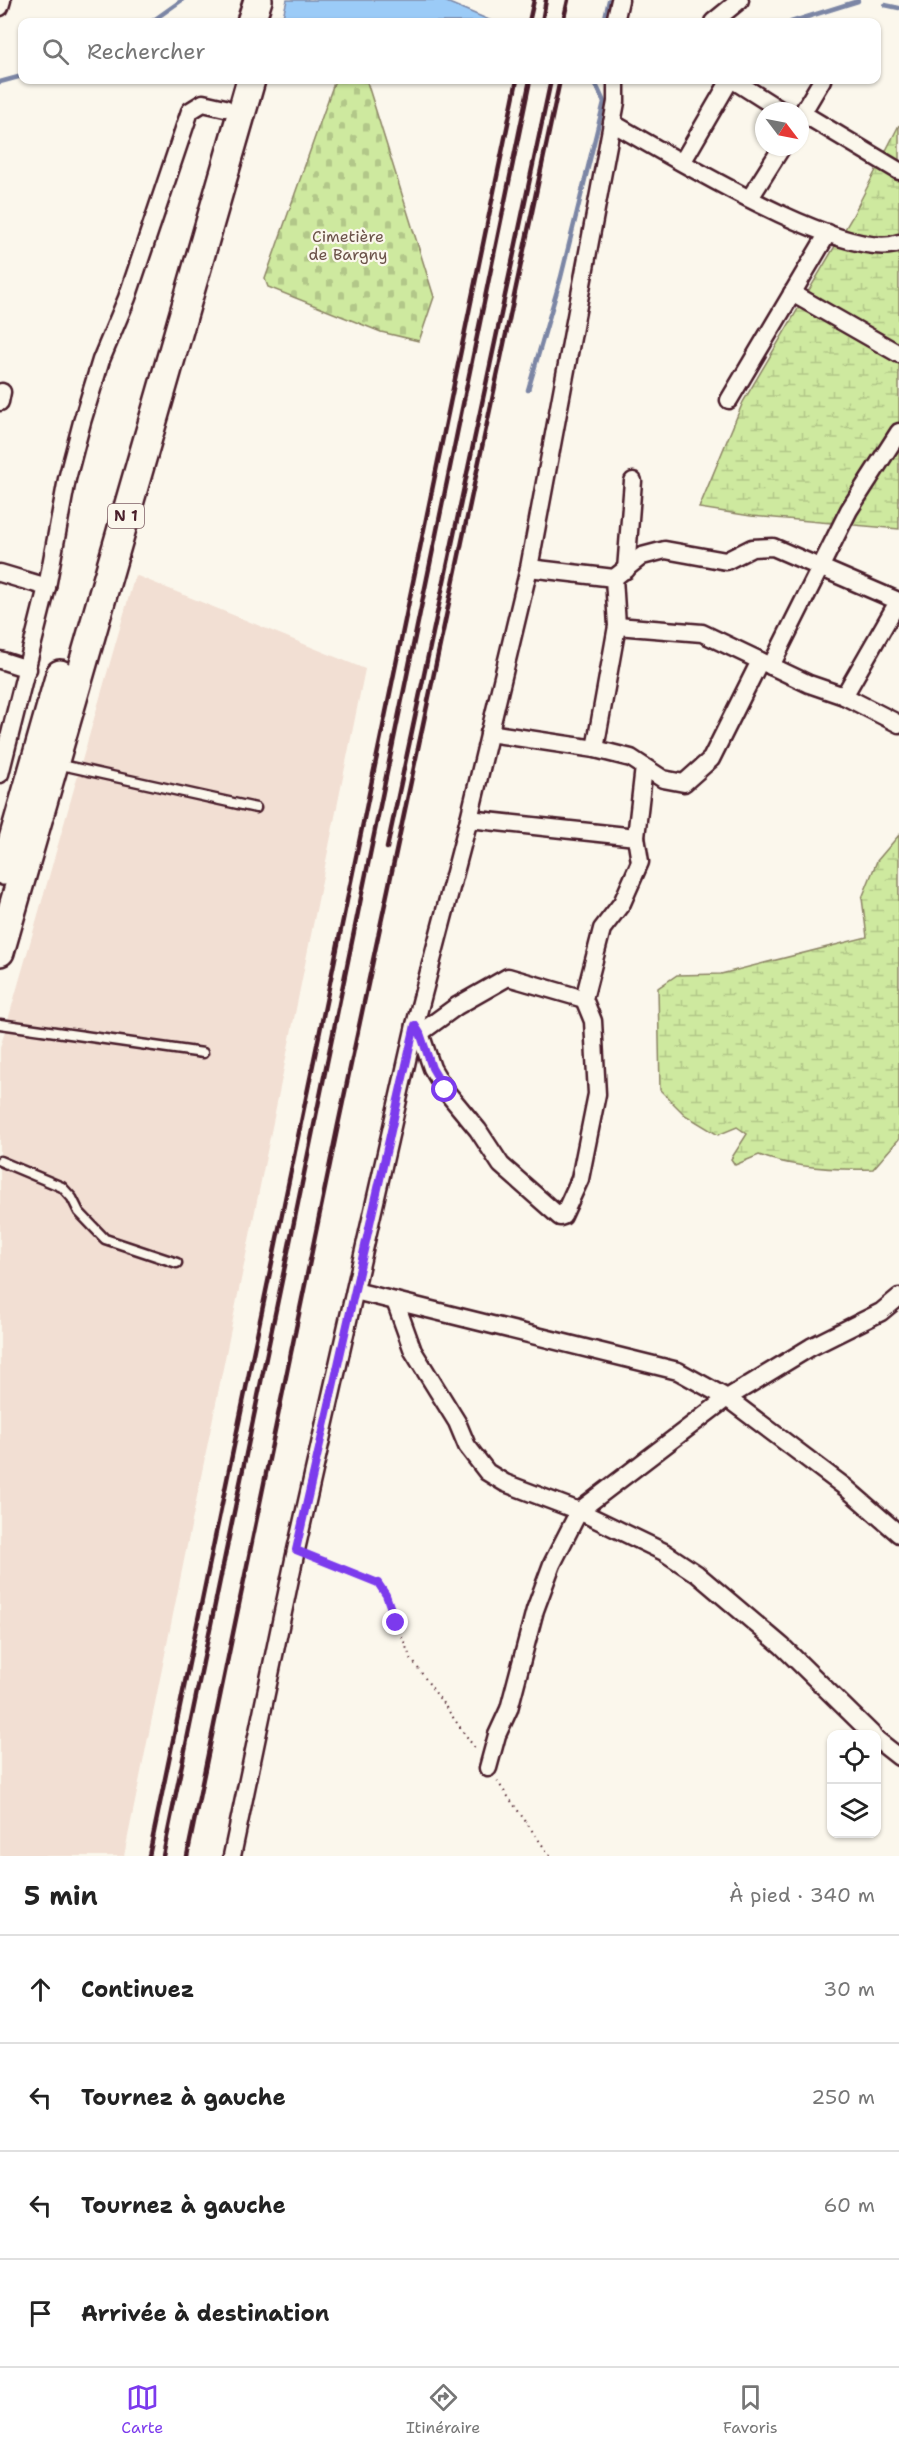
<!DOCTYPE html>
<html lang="fr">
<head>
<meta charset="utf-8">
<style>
	body { margin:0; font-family:"Shantell Sans",sans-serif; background:#f2f2f2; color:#222 }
	.controls { position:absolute; right:18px; bottom:18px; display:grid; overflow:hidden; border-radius:12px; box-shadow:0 2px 4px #0004 }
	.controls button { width:54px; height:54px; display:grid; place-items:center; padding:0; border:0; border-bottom:2px solid #e0e0e0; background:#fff; color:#222; font:30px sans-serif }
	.compass { position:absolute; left:755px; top:102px; width:54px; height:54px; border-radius:50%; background:#fff; box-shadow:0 2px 4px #0004; rotate:122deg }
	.stop { position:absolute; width:18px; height:18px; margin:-14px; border:4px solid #7c3aed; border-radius:50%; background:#fff }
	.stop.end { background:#7c3aed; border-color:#fff; box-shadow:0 2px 6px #0008 }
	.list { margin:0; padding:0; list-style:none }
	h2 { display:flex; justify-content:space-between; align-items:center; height:78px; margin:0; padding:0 24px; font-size:26px }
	h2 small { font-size:20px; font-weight:400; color:#767676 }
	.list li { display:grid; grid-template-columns:39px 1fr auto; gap:18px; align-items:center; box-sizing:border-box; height:108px; padding:0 24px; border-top:2px solid #e0e0e0 }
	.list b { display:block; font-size:22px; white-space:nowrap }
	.list em { font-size:20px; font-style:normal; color:#767676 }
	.icon { flex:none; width:33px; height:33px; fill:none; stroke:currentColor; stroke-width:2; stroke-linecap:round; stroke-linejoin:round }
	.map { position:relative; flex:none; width:899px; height:1856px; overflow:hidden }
	.search { position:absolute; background:#fff; box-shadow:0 2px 4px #0004; left:18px; right:18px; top:18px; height:66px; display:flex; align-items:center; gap:15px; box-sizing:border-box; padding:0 21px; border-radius:12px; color:#767676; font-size:22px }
	.sheet { height:510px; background:#fff }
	nav { display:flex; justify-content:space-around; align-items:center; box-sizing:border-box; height:84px; border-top:2px solid #e0e0e0; background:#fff; font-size:16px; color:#767676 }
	nav a { display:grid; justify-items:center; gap:3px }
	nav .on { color:#7c3aed }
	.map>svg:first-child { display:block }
</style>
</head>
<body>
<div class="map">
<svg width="899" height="1856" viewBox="0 0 899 1856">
	<defs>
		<pattern id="wetland-marsh" width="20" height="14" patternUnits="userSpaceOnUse" patternTransform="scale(1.5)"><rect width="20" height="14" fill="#cee99f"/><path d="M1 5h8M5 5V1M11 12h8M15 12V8" fill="none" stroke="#b2c789"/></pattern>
		<pattern id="cemetery-stones" width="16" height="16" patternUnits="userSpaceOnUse" patternTransform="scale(1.5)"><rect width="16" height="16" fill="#cee99f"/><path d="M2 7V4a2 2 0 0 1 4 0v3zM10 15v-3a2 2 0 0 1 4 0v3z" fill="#b2c789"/></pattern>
	</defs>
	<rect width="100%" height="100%" fill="#fbf7ec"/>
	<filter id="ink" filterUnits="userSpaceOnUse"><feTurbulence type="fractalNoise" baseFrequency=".0167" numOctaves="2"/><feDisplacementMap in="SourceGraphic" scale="12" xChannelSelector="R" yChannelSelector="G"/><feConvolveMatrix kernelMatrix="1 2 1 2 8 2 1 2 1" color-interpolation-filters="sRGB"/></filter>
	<g filter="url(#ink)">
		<path fill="#f2dfd3" d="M 135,575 L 365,669 L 124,1856 L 0,1856 L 0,1048 Z"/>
		<g fill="url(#wetland-marsh)" stroke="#8c8465" stroke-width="1.5">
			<path d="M 899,125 L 899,529 L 751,516 L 699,508 L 743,402 L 851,219 Z"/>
			<path d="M 899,835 L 899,1139 L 873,1169 C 837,1170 793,1168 759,1155 L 735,1165 L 731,1159 L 747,1134 L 737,1127 L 718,1135 L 685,1115 L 660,1090 L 658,988 L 677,975 L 721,974 L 867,937 L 862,898 L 877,861 Z"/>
		</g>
		<path fill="url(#cemetery-stones)" stroke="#8c8465" stroke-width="1.5" d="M 335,80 L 367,82 L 434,297 L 419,341 L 381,332 L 268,287 L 265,279 Z"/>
		<path fill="#9bcbf7" stroke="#7b86a5" stroke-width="1.5" d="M 287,0 L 442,0 L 494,22 L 350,22 L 283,16 Z"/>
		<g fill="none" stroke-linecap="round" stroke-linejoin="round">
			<g stroke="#7b86a5" stroke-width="4.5">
				<path d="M 885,5 L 899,8"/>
				<path d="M 151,22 L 182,0"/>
				<path d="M 604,22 L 609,0"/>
				<path d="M 791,22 L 858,1"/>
				<path d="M 0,82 L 22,76"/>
				<path d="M 528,390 L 561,277 L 604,102 L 594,80"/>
			</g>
			<g stroke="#4a1f2b" stroke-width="13">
				<g id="service">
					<path d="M 57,764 L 256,808"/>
					<path d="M 0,1024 L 203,1053"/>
					<path d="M 0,1161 L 62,1187 L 72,1198 L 79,1212 L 105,1239 L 177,1263"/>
				</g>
			</g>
			<g stroke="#4a1f2b" stroke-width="21">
				<g id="minor">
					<path d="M 0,7 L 2,0"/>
					<path d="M 615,22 L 620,0"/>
					<path d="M 713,22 L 740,0"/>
					<path d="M 733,80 L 782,111"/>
					<path d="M 802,113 L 899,171"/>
					<path d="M 800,117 L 822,80"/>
					<path d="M 612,123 C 665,152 845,264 899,243"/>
					<path d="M 683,161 L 730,80"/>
					<path d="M 750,198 L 782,147"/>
					<path d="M 792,293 L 899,354"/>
					<path d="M 729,400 L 828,233"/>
					<path d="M 0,402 L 2,392"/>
					<path d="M 529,568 L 614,578 L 642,556 L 665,550 L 726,561 L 752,548 L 773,547 L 896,600 L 895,607 L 844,696 L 899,724"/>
					<path d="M 626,570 L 633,481"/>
					<path d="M 0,573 L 47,587"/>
					<path d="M 617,626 L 702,633 L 809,684 L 844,696"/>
					<path d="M 0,660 L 28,669"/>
					<path d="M 771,666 L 849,510 L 899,432"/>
					<path d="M 489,733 L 595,749 L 617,626 L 614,578"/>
					<path d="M 595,749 L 631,758 L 663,779 L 684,783 L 711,759 L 760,661"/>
					<path d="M 0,774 L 47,587 L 67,479 L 82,422 L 101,360 L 127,298 L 190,111 L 203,103 L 225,108"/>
					<path d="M 469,819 L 636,837"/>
					<path d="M 415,1025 L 420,1033 L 432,1068 L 445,1090 L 478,1130 L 501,1165 L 560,1217 L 563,1216 L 580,1179 L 597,1094 L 593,1021 L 584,999 L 602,929 L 622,903 L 640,862 L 636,837 L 644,767"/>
					<path d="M 420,1033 L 457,1006 L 508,977 L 584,999"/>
					<path d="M 355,1291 L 678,1371 L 727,1398 L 845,1487 L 899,1534"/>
					<path d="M 395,1301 L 413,1351 L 457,1422 L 467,1446 L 487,1472 L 505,1483 L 579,1511 L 664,1552 L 697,1574 L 782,1646 L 872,1734"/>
					<path d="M 876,1739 L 899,1757"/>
					<path d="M 488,1768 L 497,1735 L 509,1709 L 535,1610 L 552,1564 L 579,1511 L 727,1398 L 811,1347 L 881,1312 L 899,1297"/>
					<path d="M 232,1856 L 296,1550 L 415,1025 L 469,819 L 529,568 L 616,102 L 616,80"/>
				</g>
			</g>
			<g stroke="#4a1f2b" stroke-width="32">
				<g id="trunk">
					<path d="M 251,22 L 258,0"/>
					<path d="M 4,871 L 60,674"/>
					<path d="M 0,952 L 251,80"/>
				</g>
			</g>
			<g stroke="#4a1f2b" stroke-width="2" stroke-dasharray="1.5 4.5" stroke-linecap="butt">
				<path d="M 310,1555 L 378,1583 L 386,1595 L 410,1657 L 477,1751"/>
				<path d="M 497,1781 L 550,1856"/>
			</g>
			<use href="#service" stroke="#fbf7ec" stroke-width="8"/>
			<use href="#minor" stroke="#fbf7ec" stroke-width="16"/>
			<use href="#trunk" stroke="#fbf7ec" stroke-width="27"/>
			<g stroke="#4a1f2b" stroke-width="4.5">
				<path d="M 529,22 L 534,0"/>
				<path d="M 542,22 L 546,0"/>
				<path d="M 563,22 L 568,0"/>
				<path d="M 387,848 L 551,80"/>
				<path d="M 149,1856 L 517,80"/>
				<path d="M 163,1856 L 530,80"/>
				<path d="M 187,1856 L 338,1125 L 560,80"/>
			</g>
		</g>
	</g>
	<g fill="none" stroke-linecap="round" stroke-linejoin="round" filter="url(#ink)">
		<path stroke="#7c3aed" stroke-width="8" d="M 396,1623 L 386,1595 L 378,1583 L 296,1550 L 415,1025 L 420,1033 L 432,1068 L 445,1090"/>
	</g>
	<g text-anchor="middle" stroke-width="4.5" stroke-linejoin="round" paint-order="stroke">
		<rect fill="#fbf7ec" stroke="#7f6065" stroke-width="1.5" x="108" y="504" width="36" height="24" rx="4.5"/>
		<g font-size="15" font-weight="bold" fill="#4a1f2b">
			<text x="126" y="521">N 1</text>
		</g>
		<g font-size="16" fill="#6b5248" stroke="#fbf7ec">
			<text x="348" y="242">Cimetière<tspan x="348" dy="18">de Bargny</tspan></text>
		</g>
	</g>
</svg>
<div class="controls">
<button><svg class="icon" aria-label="locate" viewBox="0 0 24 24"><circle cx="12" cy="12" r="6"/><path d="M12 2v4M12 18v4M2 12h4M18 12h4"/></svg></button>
<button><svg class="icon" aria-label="layers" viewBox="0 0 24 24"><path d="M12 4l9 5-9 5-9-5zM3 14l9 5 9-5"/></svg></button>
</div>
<svg class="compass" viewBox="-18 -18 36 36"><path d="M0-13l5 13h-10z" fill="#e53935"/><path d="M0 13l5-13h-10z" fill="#767676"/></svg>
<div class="stop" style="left:445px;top:1090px"></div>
<div class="stop end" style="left:396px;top:1623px"></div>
<div class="search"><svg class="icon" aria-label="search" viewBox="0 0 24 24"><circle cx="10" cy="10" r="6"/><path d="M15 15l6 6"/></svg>Rechercher</div>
</div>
<section class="sheet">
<h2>5 min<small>À pied · 340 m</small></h2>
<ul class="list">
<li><svg class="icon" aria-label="ahead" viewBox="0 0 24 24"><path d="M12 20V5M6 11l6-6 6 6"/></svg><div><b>Continuez</b></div><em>30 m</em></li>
<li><svg class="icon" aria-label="left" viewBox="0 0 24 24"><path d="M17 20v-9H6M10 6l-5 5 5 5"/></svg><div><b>Tournez à gauche</b></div><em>250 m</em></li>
<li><svg class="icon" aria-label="left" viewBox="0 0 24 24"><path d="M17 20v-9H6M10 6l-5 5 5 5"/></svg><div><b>Tournez à gauche</b></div><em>60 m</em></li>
<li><svg class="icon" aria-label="arrive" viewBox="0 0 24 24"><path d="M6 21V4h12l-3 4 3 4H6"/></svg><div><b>Arrivée à destination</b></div></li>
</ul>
</section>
<nav>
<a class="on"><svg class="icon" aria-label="map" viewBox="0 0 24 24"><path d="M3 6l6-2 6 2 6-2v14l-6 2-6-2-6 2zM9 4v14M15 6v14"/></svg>Carte</a>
<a><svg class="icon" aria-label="directions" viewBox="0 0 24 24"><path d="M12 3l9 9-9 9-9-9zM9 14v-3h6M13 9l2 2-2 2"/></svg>Itinéraire</a>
<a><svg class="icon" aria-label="saved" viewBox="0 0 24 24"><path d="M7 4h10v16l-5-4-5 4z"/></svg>Favoris</a>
</nav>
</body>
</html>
